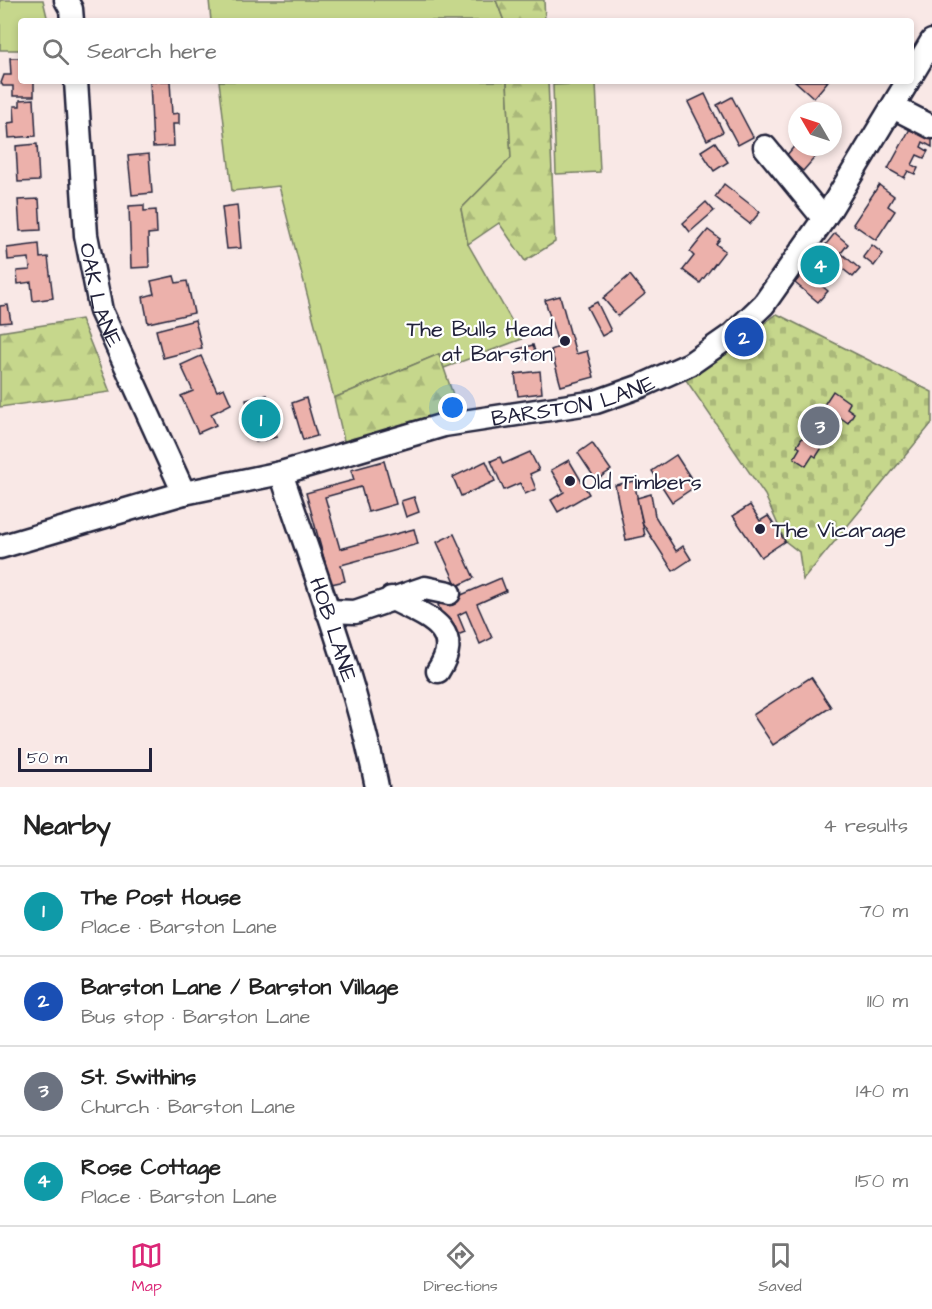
<!DOCTYPE html>
<html lang="en">
<head>
<meta charset="utf-8">
<style>
	body { margin:0; font-family:"Architects Daughter",sans-serif; background:#f2f2f2; color:#222 }
	.compass { position:absolute; left:788px; top:102px; width:54px; height:54px; border-radius:50%; background:#fff; box-shadow:0 3px 9px #0003; rotate:309deg }
	.scale { position:absolute; left:18px; bottom:15px; width:134px; box-sizing:border-box; padding-left:6px; border:3px solid #22223b; border-top:0; font-size:16px; line-height:21px; white-space:nowrap; color:#22223b; -webkit-text-stroke:4px #fff; paint-order:stroke }
	.you { position:absolute; left:453px; top:408px; width:21px; height:21px; margin:-15px; border:4px solid #fff; border-radius:50%; background:#1a73e8; box-shadow:0 0 0 9px #1a73e833 }
	.badge { display:grid; place-items:center; width:39px; height:39px; border-radius:50%; background:#db2777; color:#fff; font-size:20px; font-weight:700 }
	.pin { position:absolute; translate:-50% -50%; border:3px solid #fff; box-shadow:0 2px 6px #0006 }
	.list { margin:0; padding:0; list-style:none }
	h2 { display:flex; justify-content:space-between; align-items:center; height:78px; margin:0; padding:0 24px; font-size:26px }
	h2 small { font-size:20px; font-weight:400; color:#767676 }
	.list li { display:grid; grid-template-columns:39px 1fr auto; gap:18px; align-items:center; box-sizing:border-box; height:90px; padding:0 24px; border-top:2px solid #e0e0e0 }
	.list b { display:block; font-size:22px; white-space:nowrap }
	.list p { margin:0; font-size:20px; white-space:nowrap; color:#767676 }
	.list em { font-size:20px; font-style:normal; color:#767676 }
	.icon { flex:none; width:33px; height:33px; fill:none; stroke:currentColor; stroke-width:2; stroke-linecap:round; stroke-linejoin:round }
	.map { position:relative; flex:none; width:932px; height:787px; overflow:hidden }
	.search { position:absolute; background:#fff; box-shadow:0 3px 9px #0003; left:18px; right:18px; top:18px; height:66px; display:flex; align-items:center; gap:15px; box-sizing:border-box; padding:0 21px; border-radius:6px; color:#767676; font-size:22px }
	.sheet { height:438px; background:#fff }
	nav { display:flex; justify-content:space-around; align-items:center; box-sizing:border-box; height:84px; border-top:2px solid #e0e0e0; background:#fff; font-size:16px; color:#767676 }
	nav a { display:grid; justify-items:center; gap:3px }
	nav .on { color:#db2777 }
	.map>svg:first-child { display:block }
</style>
</head>
<body>
<div class="map">
<svg width="932" height="787" viewBox="0 0 932 787">
	<defs>
		<pattern id="forest-firs" width="22" height="20" patternUnits="userSpaceOnUse" patternTransform="scale(1.5)"><rect width="22" height="20" fill="#c6d78c"/><path d="M5 1l3.5 6h-7zM16 11l3.5 6h-7z" fill="#aab87a"/></pattern>
		<pattern id="cemetery-stones" width="16" height="16" patternUnits="userSpaceOnUse" patternTransform="scale(1.5)"><rect width="16" height="16" fill="#c6d78c"/><path d="M2 7V4a2 2 0 0 1 4 0v3zM10 15v-3a2 2 0 0 1 4 0v3z" fill="#aab87a"/></pattern>
	</defs>
	<rect width="100%" height="100%" fill="#f9e8e6"/>
	<filter id="ink" filterUnits="userSpaceOnUse"><feTurbulence type="fractalNoise" baseFrequency=".0167" numOctaves="2"/><feDisplacementMap in="SourceGraphic" scale="12" xChannelSelector="R" yChannelSelector="G"/><feConvolveMatrix kernelMatrix="1 2 1 2 8 2 1 2 1" color-interpolation-filters="sRGB"/></filter>
	<g filter="url(#ink)">
		<g fill="#c6d78c" stroke="#747c64" stroke-width="1.5">
			<path d="M 0,0 L 43,0 L 48,21 L 21,21 L 21,50 L 0,50 Z"/>
			<path d="M 209,0 L 496,0 L 504,21 L 211,21 Z"/>
			<path d="M 219,81 L 507,81 L 511,158 L 461,209 L 468,244 L 522,339 L 444,368 L 439,354 L 334,398 L 279,186 L 232,191 Z"/>
			<path d="M 596,83 L 600,172 L 556,174 L 553,85 Z"/>
		</g>
		<g fill="url(#forest-firs)" stroke="#747c64" stroke-width="1.5">
			<path d="M 496,0 L 544,0 L 545,21 L 504,21 Z"/>
			<path d="M 507,81 L 548,81 L 555,242 L 525,261 L 499,223 L 468,244 L 461,209 L 511,158 Z"/>
			<path d="M 81,319 L 110,392 L 0,407 L 0,332 Z"/>
			<path d="M 439,354 L 458,409 L 345,445 L 334,398 Z"/>
		</g>
		<path fill="url(#cemetery-stones)" stroke="#747c64" stroke-width="1.5" d="M 777,314 L 932,392 L 932,423 L 803,580 L 799,552 L 785,541 L 765,495 L 686,380 Z"/>
		<g fill="#ecb1ab" stroke="#22223b" stroke-width="1.5">
			<path d="M 10,58 L 21,58 L 21,81 L 34,81 L 34,96 L 13,96 L 13,86 L 3,86 L 1,83 L 4,75 L 11,75 Z"/>
			<path d="M 150,81 L 170,81 L 172,114 L 179,113 L 179,124 L 173,124 L 174,146 L 153,147 Z"/>
			<path d="M 795,81 L 828,81 L 814,98 Z"/>
			<path d="M 705,94 L 723,132 L 707,140 L 688,102 Z"/>
			<path d="M 732,97 L 753,137 L 738,145 L 717,105 Z"/>
			<path d="M 34,99 L 36,136 L 9,138 L 8,123 L 15,122 L 14,106 L 20,106 L 20,100 Z"/>
			<path d="M 911,127 L 932,132 L 932,147 L 923,142 L 921,147 L 928,151 L 924,158 L 917,155 L 912,165 L 918,168 L 915,174 L 908,171 L 904,178 L 888,169 Z"/>
			<path d="M 715,142 L 728,162 L 714,171 L 701,151 Z"/>
			<path d="M 797,143 L 797,147 L 824,147 L 803,171 L 786,156 Z"/>
			<path d="M 37,144 L 39,181 L 18,182 L 16,146 Z"/>
			<path d="M 149,154 L 152,193 L 132,195 L 128,156 Z"/>
			<path d="M 724,184 L 760,212 L 750,224 L 715,197 Z"/>
			<path d="M 879,185 L 894,196 L 888,206 L 895,211 L 876,240 L 853,224 Z"/>
			<path d="M 39,199 L 41,230 L 20,231 L 18,200 Z"/>
			<path d="M 706,202 L 714,211 L 690,232 L 683,223 Z"/>
			<path d="M 144,205 L 144,211 L 156,210 L 157,233 L 148,234 L 149,267 L 131,268 L 129,206 Z"/>
			<path d="M 237,205 L 241,248 L 227,249 L 222,207 Z"/>
			<path d="M 708,230 L 720,239 L 716,244 L 725,251 L 700,283 L 683,270 L 694,256 L 690,252 Z"/>
			<path d="M 835,233 L 848,244 L 841,253 L 860,269 L 853,277 L 834,262 L 817,282 L 828,291 L 818,302 L 795,283 Z"/>
			<path d="M 39,244 L 40,258 L 48,257 L 53,298 L 33,301 L 31,282 L 18,284 L 17,271 L 30,270 L 29,258 L 8,260 L 7,248 Z"/>
			<path d="M 872,245 L 883,254 L 874,266 L 863,257 Z"/>
			<path d="M 630,275 L 645,294 L 618,316 L 603,298 Z"/>
			<path d="M 174,276 L 176,283 L 187,281 L 194,313 L 148,323 L 143,297 L 154,294 L 151,281 Z"/>
			<path d="M 560,296 L 576,354 L 587,351 L 594,377 L 561,386 L 551,350 L 559,347 L 545,300 Z"/>
			<path d="M 597,302 L 611,331 L 602,336 L 587,307 Z"/>
			<path d="M 8,305 L 11,322 L 0,323 L 0,306 Z"/>
			<path d="M 195,320 L 202,348 L 163,358 L 156,330 Z"/>
			<path d="M 533,345 L 536,355 L 521,360 L 518,349 Z"/>
			<path d="M 201,356 L 217,391 L 224,388 L 231,404 L 211,414 L 216,425 L 198,433 L 181,396 L 193,391 L 181,365 Z"/>
			<path d="M 540,371 L 542,393 L 518,396 L 515,374 Z"/>
			<path d="M 833,391 L 850,403 L 847,408 L 854,413 L 848,423 L 841,418 L 816,457 L 813,455 L 806,466 L 794,458 L 800,448 L 797,446 L 806,432 L 801,429 L 807,420 L 810,422 L 820,411 Z"/>
			<path d="M 267,395 L 277,437 L 256,442 L 246,400 Z"/>
			<path d="M 306,398 L 317,436 L 303,440 L 292,403 Z"/>
			<path d="M 592,443 L 611,470 L 596,480 L 578,453 Z"/>
			<path d="M 530,452 L 539,470 L 530,474 L 536,489 L 525,494 L 520,483 L 504,490 L 491,461 L 500,457 L 503,464 Z"/>
			<path d="M 676,455 L 696,486 L 672,502 L 652,471 Z"/>
			<path d="M 569,460 L 589,494 L 558,512 L 551,500 L 564,492 L 551,470 Z"/>
			<path d="M 384,461 L 396,504 L 368,512 L 361,487 L 325,497 L 340,549 L 414,529 L 418,544 L 341,565 L 345,581 L 331,584 L 306,493 L 354,480 L 351,470 Z"/>
			<path d="M 486,461 L 495,481 L 461,496 L 453,477 Z"/>
			<path d="M 634,481 L 645,536 L 626,540 L 615,485 Z"/>
			<path d="M 651,494 L 655,516 L 676,551 L 683,546 L 691,559 L 673,571 L 643,524 L 637,498 Z"/>
			<path d="M 414,497 L 419,512 L 406,517 L 401,501 Z"/>
			<path d="M 750,505 L 760,521 L 768,516 L 785,541 L 761,557 L 733,516 Z"/>
			<path d="M 454,534 L 474,578 L 457,586 L 437,542 Z"/>
			<path d="M 501,578 L 506,591 L 477,604 L 492,638 L 480,644 L 466,611 L 458,615 L 465,632 L 452,637 L 438,605 Z"/>
			<path d="M 811,677 L 831,707 L 773,745 L 753,715 Z"/>
		</g>
		<g fill="none" stroke-linecap="round" stroke-linejoin="round">
			<g stroke="#22223b" stroke-width="27">
				<g id="minor">
					<path d="M 66,0 L 71,9 L 72,21"/>
					<path d="M 911,76 L 932,41"/>
					<path id="s1" d="M 76,81 L 86,235 L 101,311 L 184,493"/>
					<path d="M 893,107 L 932,127"/>
					<path d="M 765,147 L 824,219"/>
					<path id="s2" d="M 281,473 C 316,577 356,680 377,787"/>
					<path id="s3" d="M 0,547 L 184,493 L 281,473 L 444,425 L 596,402 L 641,386 L 690,364 L 733,334 L 764,304 L 828,213 L 908,81"/>
					<path d="M 391,598 C 422,615 467,627 438,671"/>
					<path d="M 327,611 L 355,612 L 425,588 L 449,593"/>
				</g>
			</g>
			<use href="#minor" stroke="#fff" stroke-width="22"/>
		</g>
	</g>
	<g fill="#22223b" stroke="#fff" stroke-width="2">
		<circle cx="565" cy="341" r="6"/>
		<circle cx="570" cy="481" r="6"/>
		<circle cx="760" cy="529" r="6"/>
	</g>
	<g text-anchor="middle" stroke-width="4.5" stroke-linejoin="round" paint-order="stroke">
		<g font-size="22" fill="#22223b" stroke="#fff">
			<text dy="8" stroke="none"><textPath href="#s1" startOffset="216">OAK LANE</textPath></text>
			<text dy="8" stroke="none"><textPath href="#s3" startOffset="592">BARSTON LANE</textPath></text>
			<text dy="8" stroke="none"><textPath href="#s2" startOffset="165">HOB LANE</textPath></text>
		</g>
		<g font-size="22" fill="#22223b" stroke="#fff" text-anchor="start">
			<text x="553" y="336" text-anchor="end">The Bulls Head<tspan x="553" dy="25">at Barston</tspan></text>
			<text x="582" y="489">Old Timbers</text>
			<text x="772" y="537">The Vicarage</text>
		</g>
	</g>
</svg>
<svg class="compass" viewBox="-18 -18 36 36"><path d="M0-13l5 13h-10z" fill="#e53935"/><path d="M0 13l5-13h-10z" fill="#767676"/></svg>
<div class="scale">50 m</div>
<div class="you"></div>
<div class="pin badge" style="left:261px;top:419px;background:#0f9aa8">1</div>
<div class="pin badge" style="left:744px;top:337px;background:#1a4fb4">2</div>
<div class="pin badge" style="left:820px;top:426px;background:#6b7280">3</div>
<div class="pin badge" style="left:820px;top:265px;background:#0f9aa8">4</div>
<div class="search"><svg class="icon" aria-label="search" viewBox="0 0 24 24"><circle cx="10" cy="10" r="6"/><path d="M15 15l6 6"/></svg>Search here</div>
</div>
<section class="sheet">
<h2>Nearby<small>4 results</small></h2>
<ul class="list">
<li><span class="badge" style="background:#0f9aa8">1</span><div><b>The Post House</b><p>Place · Barston Lane</p></div><em>70 m</em></li>
<li><span class="badge" style="background:#1a4fb4">2</span><div><b>Barston Lane / Barston Village</b><p>Bus stop · Barston Lane</p></div><em>110 m</em></li>
<li><span class="badge" style="background:#6b7280">3</span><div><b>St. Swithins</b><p>Church · Barston Lane</p></div><em>140 m</em></li>
<li><span class="badge" style="background:#0f9aa8">4</span><div><b>Rose Cottage</b><p>Place · Barston Lane</p></div><em>150 m</em></li>
</ul>
</section>
<nav>
<a class="on"><svg class="icon" aria-label="map" viewBox="0 0 24 24"><path d="M3 6l6-2 6 2 6-2v14l-6 2-6-2-6 2zM9 4v14M15 6v14"/></svg>Map</a>
<a><svg class="icon" aria-label="directions" viewBox="0 0 24 24"><path d="M12 3l9 9-9 9-9-9zM9 14v-3h6M13 9l2 2-2 2"/></svg>Directions</a>
<a><svg class="icon" aria-label="saved" viewBox="0 0 24 24"><path d="M7 4h10v16l-5-4-5 4z"/></svg>Saved</a>
</nav>
</body>
</html>
